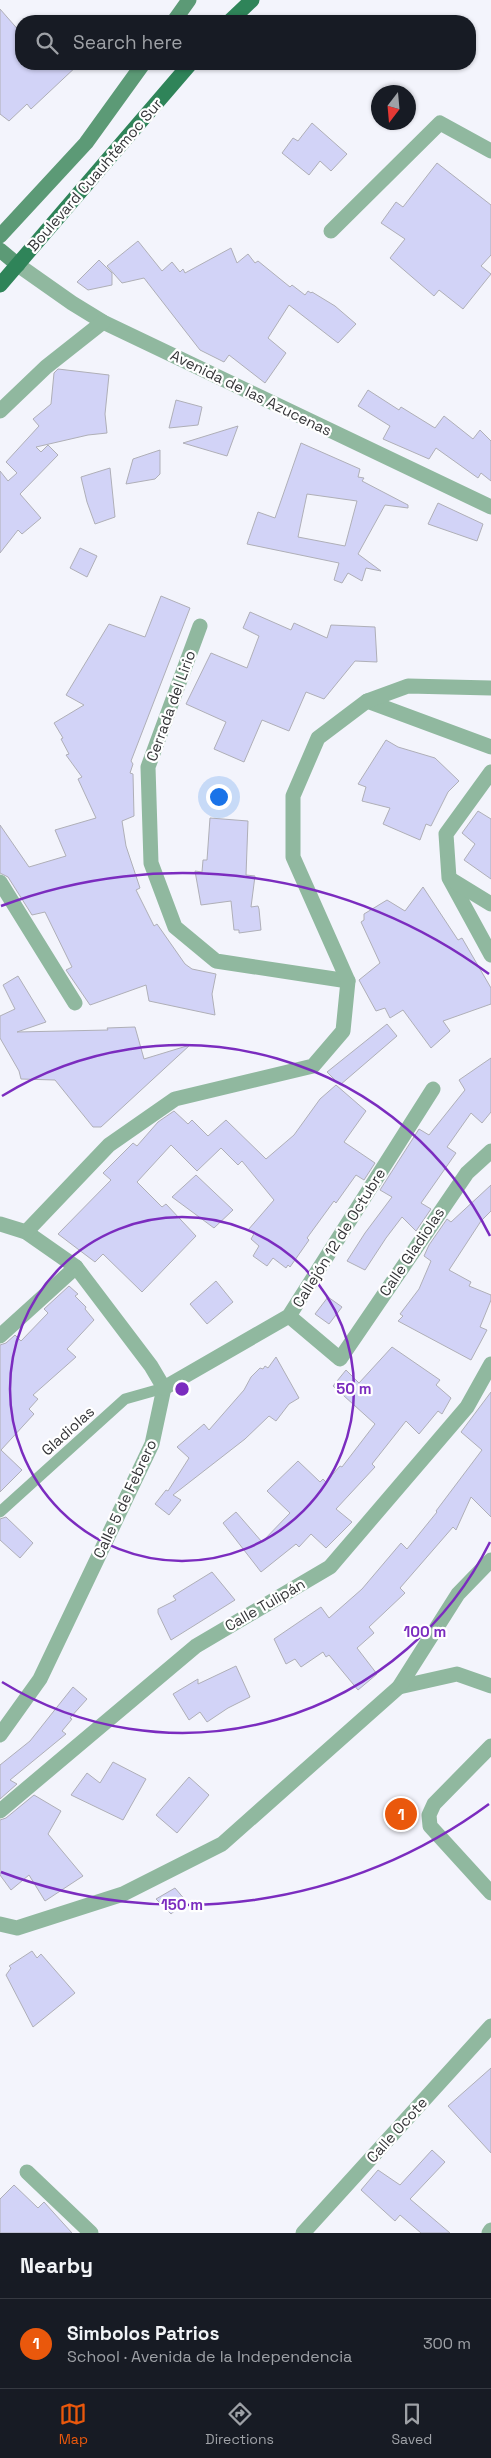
<!DOCTYPE html>
<html lang="en">
<head>
<meta charset="utf-8">
<style>
	body { margin:0; font-family:"Space Grotesk",sans-serif; background:#242831; color:#f1f3f6 }
	.compass { position:absolute; left:371px; top:85px; width:45px; height:45px; border-radius:50%; background:#171b24; box-shadow:0 1px 4px #0004; rotate:196deg }
	.you { position:absolute; left:218px; top:796px; width:18px; height:18px; margin:-12px; border:4px solid #fff; border-radius:50%; background:#1a73e8; box-shadow:0 0 0 8px #1a73e833 }
	.badge { display:grid; place-items:center; width:32px; height:32px; border-radius:50%; background:#ea580c; color:#fff; font-size:16px; font-weight:700 }
	.pin { position:absolute; translate:-50% -50%; border:2px solid #fff; box-shadow:0 1px 5px #0006 }
	.list { margin:0; padding:0; list-style:none }
	h2 { display:flex; justify-content:space-between; align-items:center; height:65px; margin:0; padding:0 20px; font-size:21px }
	h2 small { font-size:16px; font-weight:400; color:#9ea1a6 }
	.list li { display:grid; grid-template-columns:32px 1fr auto; gap:15px; align-items:center; box-sizing:border-box; height:90px; padding:0 20px; border-top:1px solid #363941 }
	.list b { display:block; font-size:19px; white-space:nowrap }
	.list p { margin:0; font-size:16px; white-space:nowrap; color:#9ea1a6 }
	.list em { font-size:16px; font-style:normal; color:#9ea1a6 }
	.icon { flex:none; width:28px; height:28px; fill:none; stroke:currentColor; stroke-width:2; stroke-linecap:round; stroke-linejoin:round }
	.map { position:relative; flex:none; width:491px; height:2233px; overflow:hidden }
	.search { position:absolute; background:#171b24; box-shadow:0 1px 4px #0004; left:15px; right:15px; top:15px; height:55px; display:flex; align-items:center; gap:12px; box-sizing:border-box; padding:0 18px; border-radius:20px; color:#9ea1a6; font-size:19px }
	.sheet { height:155px; background:#171b24 }
	nav { display:flex; justify-content:space-around; align-items:center; box-sizing:border-box; height:70px; border-top:1px solid #363941; background:#171b24; font-size:14px; color:#9ea1a6 }
	nav a { display:grid; justify-items:center; gap:2px }
	nav .on { color:#ea580c }
	.map>svg:first-child { display:block }
</style>
</head>
<body>
<div class="map">
<svg width="491" height="2233" viewBox="0 0 491 2233">
	<rect width="100%" height="100%" fill="#f3f4fc"/>
	<g fill="#d2d3f7" stroke="#afafb7" fill-rule="evenodd">
		<path d="M 0,9 L 21,33 L 21,64 L 79,64 L 31,109 L 27,104 L 9,121 L 0,114 Z"/>
		<path d="M 312,123 L 347,154 L 331,171 L 320,161 L 309,175 L 282,153 L 293,138 L 298,141 Z"/>
		<path d="M 437,163 L 491,205 L 491,255 L 481,266 L 491,274 L 463,309 L 439,290 L 434,296 L 390,258 L 405,239 L 381,223 L 396,202 L 403,207 Z"/>
		<path d="M 138,241 L 162,271 L 172,262 L 180,272 L 183,269 L 185,273 L 231,248 L 237,263 L 248,254 L 255,263 L 258,261 L 290,287 L 292,285 L 305,295 L 308,291 L 311,293 L 312,292 L 335,306 L 356,324 L 338,343 L 289,305 L 268,338 L 286,353 L 265,383 L 229,355 L 224,362 L 200,350 L 144,278 L 122,283 L 107,266 Z"/>
		<path d="M 99,260 L 112,273 L 112,285 L 88,290 L 77,282 Z"/>
		<path d="M 58,369 L 109,375 L 105,414 L 107,433 L 88,435 L 36,447 L 41,452 L 48,445 L 58,455 L 20,494 L 41,518 L 22,534 L 18,530 L 0,553 L 0,471 L 8,481 L 17,473 L 6,462 L 39,426 L 33,419 L 51,404 L 54,373 Z"/>
		<path d="M 368,390 L 399,410 L 401,407 L 435,428 L 444,416 L 473,439 L 480,430 L 491,441 L 491,481 L 481,473 L 478,478 L 436,448 L 429,459 L 383,439 L 390,426 L 358,406 Z"/>
		<path d="M 176,400 L 202,407 L 198,425 L 169,428 Z"/>
		<path d="M 238,426 L 227,456 L 183,443 Z"/>
		<path d="M 301,443 L 360,469 L 358,477 L 364,478 L 362,481 L 408,505 L 408,508 L 385,505 L 358,554 L 381,571 L 366,568 L 362,581 L 348,573 L 342,583 L 334,580 L 339,563 L 247,544 L 258,512 L 275,518 ZM 307,494 L 357,501 L 345,546 L 298,537 Z"/>
		<path d="M 160,450 L 160,474 L 155,479 L 126,484 L 133,459 Z"/>
		<path d="M 110,468 L 115,517 L 95,524 L 87,502 L 81,477 Z"/>
		<path d="M 438,503 L 483,524 L 477,541 L 428,524 Z"/>
		<path d="M 80,548 L 97,556 L 87,577 L 70,568 Z"/>
		<path d="M 161,596 L 190,608 L 131,761 L 133,764 L 130,773 L 133,774 L 134,816 L 122,821 L 126,846 L 140,888 L 136,890 L 154,926 L 157,924 L 185,964 L 192,969 L 216,974 L 212,994 L 215,1015 L 149,1001 L 146,985 L 90,1005 L 66,970 L 72,967 L 45,912 L 32,915 L 8,877 L 0,873 L 0,825 L 29,867 L 66,856 L 55,830 L 96,818 L 78,779 L 82,777 L 66,755 L 69,754 L 61,739 L 63,738 L 54,723 L 84,705 L 66,695 L 109,624 L 145,637 Z"/>
		<path d="M 250,612 L 291,630 L 294,623 L 327,638 L 331,625 L 375,627 L 377,662 L 355,661 L 324,699 L 306,692 L 289,731 L 262,720 L 244,762 L 214,749 L 226,722 L 186,704 L 211,653 L 247,668 L 259,636 L 243,628 Z"/>
		<path d="M 386,740 L 398,747 L 435,758 L 459,781 L 448,792 L 431,826 L 426,824 L 420,840 L 383,824 L 390,808 L 362,801 L 366,787 L 358,784 Z"/>
		<path d="M 478,811 L 491,819 L 491,879 L 464,860 L 475,844 L 462,833 Z"/>
		<path d="M 210,818 L 248,821 L 246,875 L 255,876 L 251,907 L 258,906 L 259,909 L 261,930 L 239,933 L 239,930 L 234,930 L 231,901 L 201,905 L 195,871 L 202,872 L 203,860 L 207,860 Z"/>
		<path d="M 423,887 L 458,940 L 462,938 L 491,988 L 491,1004 L 443,1021 L 450,1031 L 431,1048 L 403,1010 L 390,1018 L 385,1008 L 376,1011 L 359,980 L 380,963 L 361,922 L 364,920 L 364,914 L 387,900 L 405,911 Z"/>
		<path d="M 18,976 L 46,1022 L 17,1032 L 108,1030 L 107,1028 L 135,1027 L 144,1059 L 190,1045 L 101,1127 L 93,1127 L 55,1080 L 21,1079 L 19,1071 L 0,1038 L 0,1016 L 15,1009 L 3,985 Z"/>
		<path d="M 387,1024 L 397,1036 L 340,1085 L 327,1072 Z"/>
		<path d="M 491,1058 L 491,1112 L 482,1123 L 471,1113 L 447,1147 L 456,1153 L 421,1203 L 431,1209 L 416,1231 L 402,1217 L 386,1238 L 365,1270 L 347,1261 L 365,1233 L 392,1197 L 380,1190 L 419,1129 L 429,1135 L 465,1090 L 459,1080 Z"/>
		<path d="M 336,1085 L 366,1111 L 344,1142 L 375,1163 L 364,1180 L 356,1175 L 336,1203 L 334,1201 L 307,1238 L 309,1240 L 290,1267 L 288,1265 L 286,1268 L 273,1258 L 267,1266 L 253,1256 L 259,1246 L 251,1239 L 254,1234 L 248,1230 L 274,1200 L 242,1161 L 238,1165 L 221,1148 L 197,1171 L 171,1145 L 137,1182 L 162,1207 L 166,1204 L 196,1236 L 142,1292 L 103,1254 L 95,1262 L 58,1234 L 111,1180 L 103,1173 L 133,1143 L 137,1146 L 158,1122 L 174,1111 L 188,1124 L 192,1120 L 208,1136 L 226,1120 L 266,1159 L 294,1135 L 320,1099 Z"/>
		<path d="M 196,1175 L 233,1210 L 214,1228 L 172,1197 Z"/>
		<path d="M 491,1185 L 491,1211 L 481,1221 L 449,1270 L 471,1282 L 469,1286 L 491,1295 L 491,1300 L 480,1327 L 487,1330 L 471,1360 L 398,1321 L 403,1316 L 400,1314 L 419,1289 L 431,1261 L 424,1256 L 429,1245 L 447,1219 L 451,1222 Z"/>
		<path d="M 216,1281 L 233,1302 L 207,1324 L 190,1304 Z"/>
		<path d="M 69,1286 L 78,1294 L 75,1296 L 86,1307 L 85,1309 L 94,1320 L 67,1349 L 76,1357 L 33,1395 L 38,1399 L 29,1409 L 34,1414 L 1,1450 L 22,1470 L 0,1492 L 0,1345 L 6,1343 L 15,1335 L 21,1341 L 48,1313 L 44,1309 Z"/>
		<path d="M 328,1297 L 342,1307 L 329,1324 L 315,1314 Z"/>
		<path d="M 392,1347 L 440,1380 L 436,1385 L 451,1398 L 442,1414 L 438,1411 L 419,1434 L 406,1421 L 372,1464 L 375,1467 L 336,1509 L 352,1522 L 326,1548 L 311,1534 L 299,1547 L 296,1544 L 261,1572 L 223,1523 L 236,1512 L 262,1542 L 290,1513 L 267,1491 L 298,1461 L 320,1482 L 323,1479 L 326,1482 L 340,1466 L 342,1467 L 375,1424 L 333,1386 L 346,1370 L 359,1383 Z"/>
		<path d="M 276,1357 L 299,1398 L 289,1404 L 276,1421 L 269,1416 L 245,1439 L 173,1495 L 181,1500 L 169,1515 L 155,1504 L 166,1490 L 168,1491 L 189,1458 L 177,1447 L 204,1424 L 209,1430 L 244,1390 L 251,1377 L 260,1368 L 263,1369 L 265,1366 L 268,1368 Z"/>
		<path d="M 491,1392 L 491,1517 L 471,1497 L 456,1530 L 453,1527 L 400,1588 L 405,1593 L 369,1627 L 374,1633 L 357,1648 L 377,1674 L 358,1690 L 329,1655 L 326,1657 L 323,1652 L 301,1667 L 295,1659 L 286,1664 L 274,1639 L 321,1607 L 329,1618 L 362,1589 L 401,1543 L 407,1549 L 437,1512 L 436,1511 L 482,1450 L 461,1432 Z"/>
		<path d="M 6,1517 L 33,1543 L 20,1558 L 0,1540 L 0,1519 Z"/>
		<path d="M 212,1572 L 235,1600 L 171,1640 L 158,1613 L 158,1609 L 176,1600 L 173,1596 Z"/>
		<path d="M 236,1666 L 250,1697 L 228,1708 L 207,1722 L 200,1712 L 189,1720 L 173,1694 L 198,1679 L 198,1684 Z"/>
		<path d="M 73,1687 L 87,1699 L 70,1718 L 72,1719 L 62,1731 L 66,1734 L 10,1780 L 17,1784 L 0,1799 L 0,1765 L 30,1741 Z"/>
		<path d="M 113,1762 L 146,1779 L 123,1820 L 71,1795 L 87,1773 L 100,1783 Z"/>
		<path d="M 189,1777 L 209,1795 L 177,1833 L 156,1815 Z"/>
		<path d="M 34,1795 L 61,1811 L 48,1834 L 83,1876 L 45,1901 L 29,1875 L 11,1890 L 0,1875 L 0,1820 L 6,1818 Z"/>
		<path d="M 175,1888 L 186,1901 L 171,1914 L 156,1899 Z"/>
		<path d="M 32,1951 L 37,1958 L 41,1954 L 75,1993 L 33,2027 L 6,1975 L 11,1968 L 9,1966 Z"/>
		<path d="M 491,2068 L 491,2153 L 448,2106 Z"/>
		<path d="M 432,2150 L 445,2162 L 410,2199 L 450,2233 L 421,2233 L 400,2215 L 395,2221 L 361,2190 L 378,2170 L 400,2185 Z"/>
		<path d="M 14,2185 L 38,2208 L 44,2202 L 72,2233 L 0,2233 L 0,2199 Z"/>
	</g>
	<g fill="none" stroke-linecap="round" stroke-linejoin="round">
		<path stroke="#90b89f" stroke-width="11" d="M 0,1512 L 125,1399 L 164,1388"/>
		<g stroke="#90b89f" stroke-width="15">
			<path d="M 331,231 L 440,123 L 491,151"/>
			<path d="M 18,265 L 72,303 L 103,322 L 491,507"/>
			<path d="M 0,411 L 46,367 L 103,322"/>
			<path d="M 200,626 L 148,767 L 151,863 L 175,927 L 216,961 L 348,981"/>
			<path d="M 367,701 L 491,747"/>
			<path d="M 491,772 L 446,834 L 449,878 L 491,955"/>
			<path d="M 450,879 L 491,904"/>
			<path d="M 0,882 L 75,1003"/>
			<path d="M 0,1224 L 26,1232 L 76,1267 L 151,1366 L 164,1388 L 152,1444 L 40,1679 L 0,1735"/>
			<path d="M 26,1232 L 109,1145 L 175,1099 L 313,1066 L 343,1031 L 348,981 L 293,857 L 293,796 L 318,738 L 367,701 L 408,686 L 491,688"/>
			<path d="M 289,1316 L 340,1359 L 467,1173 L 491,1151"/>
			<path d="M 0,1336 L 76,1267"/>
			<path d="M 164,1388 L 289,1316 L 433,1089"/>
			<path d="M 399,1687 L 457,1674 L 491,1686"/>
			<path d="M 491,1746 L 434,1804 L 429,1815 L 430,1826 L 491,1893"/>
			<path d="M 0,1811 L 196,1646 L 330,1567 L 467,1407 L 491,1364"/>
			<path d="M 0,1924 L 17,1928 L 123,1894 L 222,1844 L 399,1687 L 458,1594 L 491,1560"/>
			<path d="M 27,2172 L 91,2233"/>
			<path d="M 303,2233 L 491,2026"/>
			<path d="M 489,2233 L 491,2230"/>
		</g>
		<g stroke="#5c9a76" stroke-width="15">
			<path d="M 174,21 L 189,0"/>
			<path d="M 0,236 L 86,143 L 143,64"/>
			<path d="M 0,250 L 18,265"/>
		</g>
		<g stroke="#2f8459" stroke-width="15">
			<path d="M 230,21 L 252,0"/>
			<path d="M 0,285 L 190,64"/>
		</g>
	</g>
	<g fill="none" stroke="#7b2cbf" stroke-width="2.5">
		<circle cx="182" cy="1389" r="172"/>
		<path d="M490 1542A344 344 0 0 1 2 1682M2 1096A344 344 0 0 1 490 1236"/>
		<path d="M489 1804A516 516 0 0 1 1 1872M1 906A516 516 0 0 1 489 974"/>
	</g>
	<g text-anchor="middle" stroke-width="4.5" stroke-linejoin="round" paint-order="stroke">
		<g font-size="15" fill="#353538" stroke="#fff">
			<text transform="translate(95 175) rotate(-49)" y="5">Boulevard Cuauhtémoc Sur</text>
			<text transform="translate(251 393) rotate(26)" y="5">Avenida de las Azucenas</text>
			<text transform="translate(171 706) rotate(-70)" y="5">Cerrada del Lirio</text>
			<text transform="translate(339 1238) rotate(-58)" y="5">Callejón 12 de Octubre</text>
			<text transform="translate(412 1252) rotate(-56)" y="5">Calle Gladiolas</text>
			<text transform="translate(68 1431) rotate(-42)" y="5">Gladiolas</text>
			<text transform="translate(125 1499) rotate(-65)" y="5">Calle 5 de Febrero</text>
			<text transform="translate(265 1605) rotate(-30)" y="5">Calle Tulipán</text>
			<text transform="translate(397 2130) rotate(-48)" y="5">Calle Ocote</text>
		</g>
	</g>
	<circle cx="182" cy="1389" r="8" fill="#7b2cbf" stroke="#fff" stroke-width="2.5"/>
	<g font-size="15" text-anchor="middle" font-weight="bold" fill="#7b2cbf" stroke="#fff" stroke-width="4.5" stroke-linejoin="round" paint-order="stroke">
		<text x="354" y="1394">50 m</text>
		<text x="425" y="1637">100 m</text>
		<text x="182" y="1910">150 m</text>
	</g>
</svg>
<svg class="compass" viewBox="-18 -18 36 36"><path d="M0-13l5 13h-10z" fill="#e53935"/><path d="M0 13l5-13h-10z" fill="#9ea1a6"/></svg>
<div class="you"></div>
<div class="pin badge" style="left:401px;top:1814px">1</div>
<div class="search"><svg class="icon" aria-label="search" viewBox="0 0 24 24"><circle cx="10" cy="10" r="6"/><path d="M15 15l6 6"/></svg>Search here</div>
</div>
<section class="sheet">
<h2>Nearby<small></small></h2>
<ul class="list">
<li><span class="badge">1</span><div><b>Simbolos Patrios</b><p>School · Avenida de la Independencia</p></div><em>300 m</em></li>
</ul>
</section>
<nav>
<a class="on"><svg class="icon" aria-label="map" viewBox="0 0 24 24"><path d="M3 6l6-2 6 2 6-2v14l-6 2-6-2-6 2zM9 4v14M15 6v14"/></svg>Map</a>
<a><svg class="icon" aria-label="directions" viewBox="0 0 24 24"><path d="M12 3l9 9-9 9-9-9zM9 14v-3h6M13 9l2 2-2 2"/></svg>Directions</a>
<a><svg class="icon" aria-label="saved" viewBox="0 0 24 24"><path d="M7 4h10v16l-5-4-5 4z"/></svg>Saved</a>
</nav>
</body>
</html>
